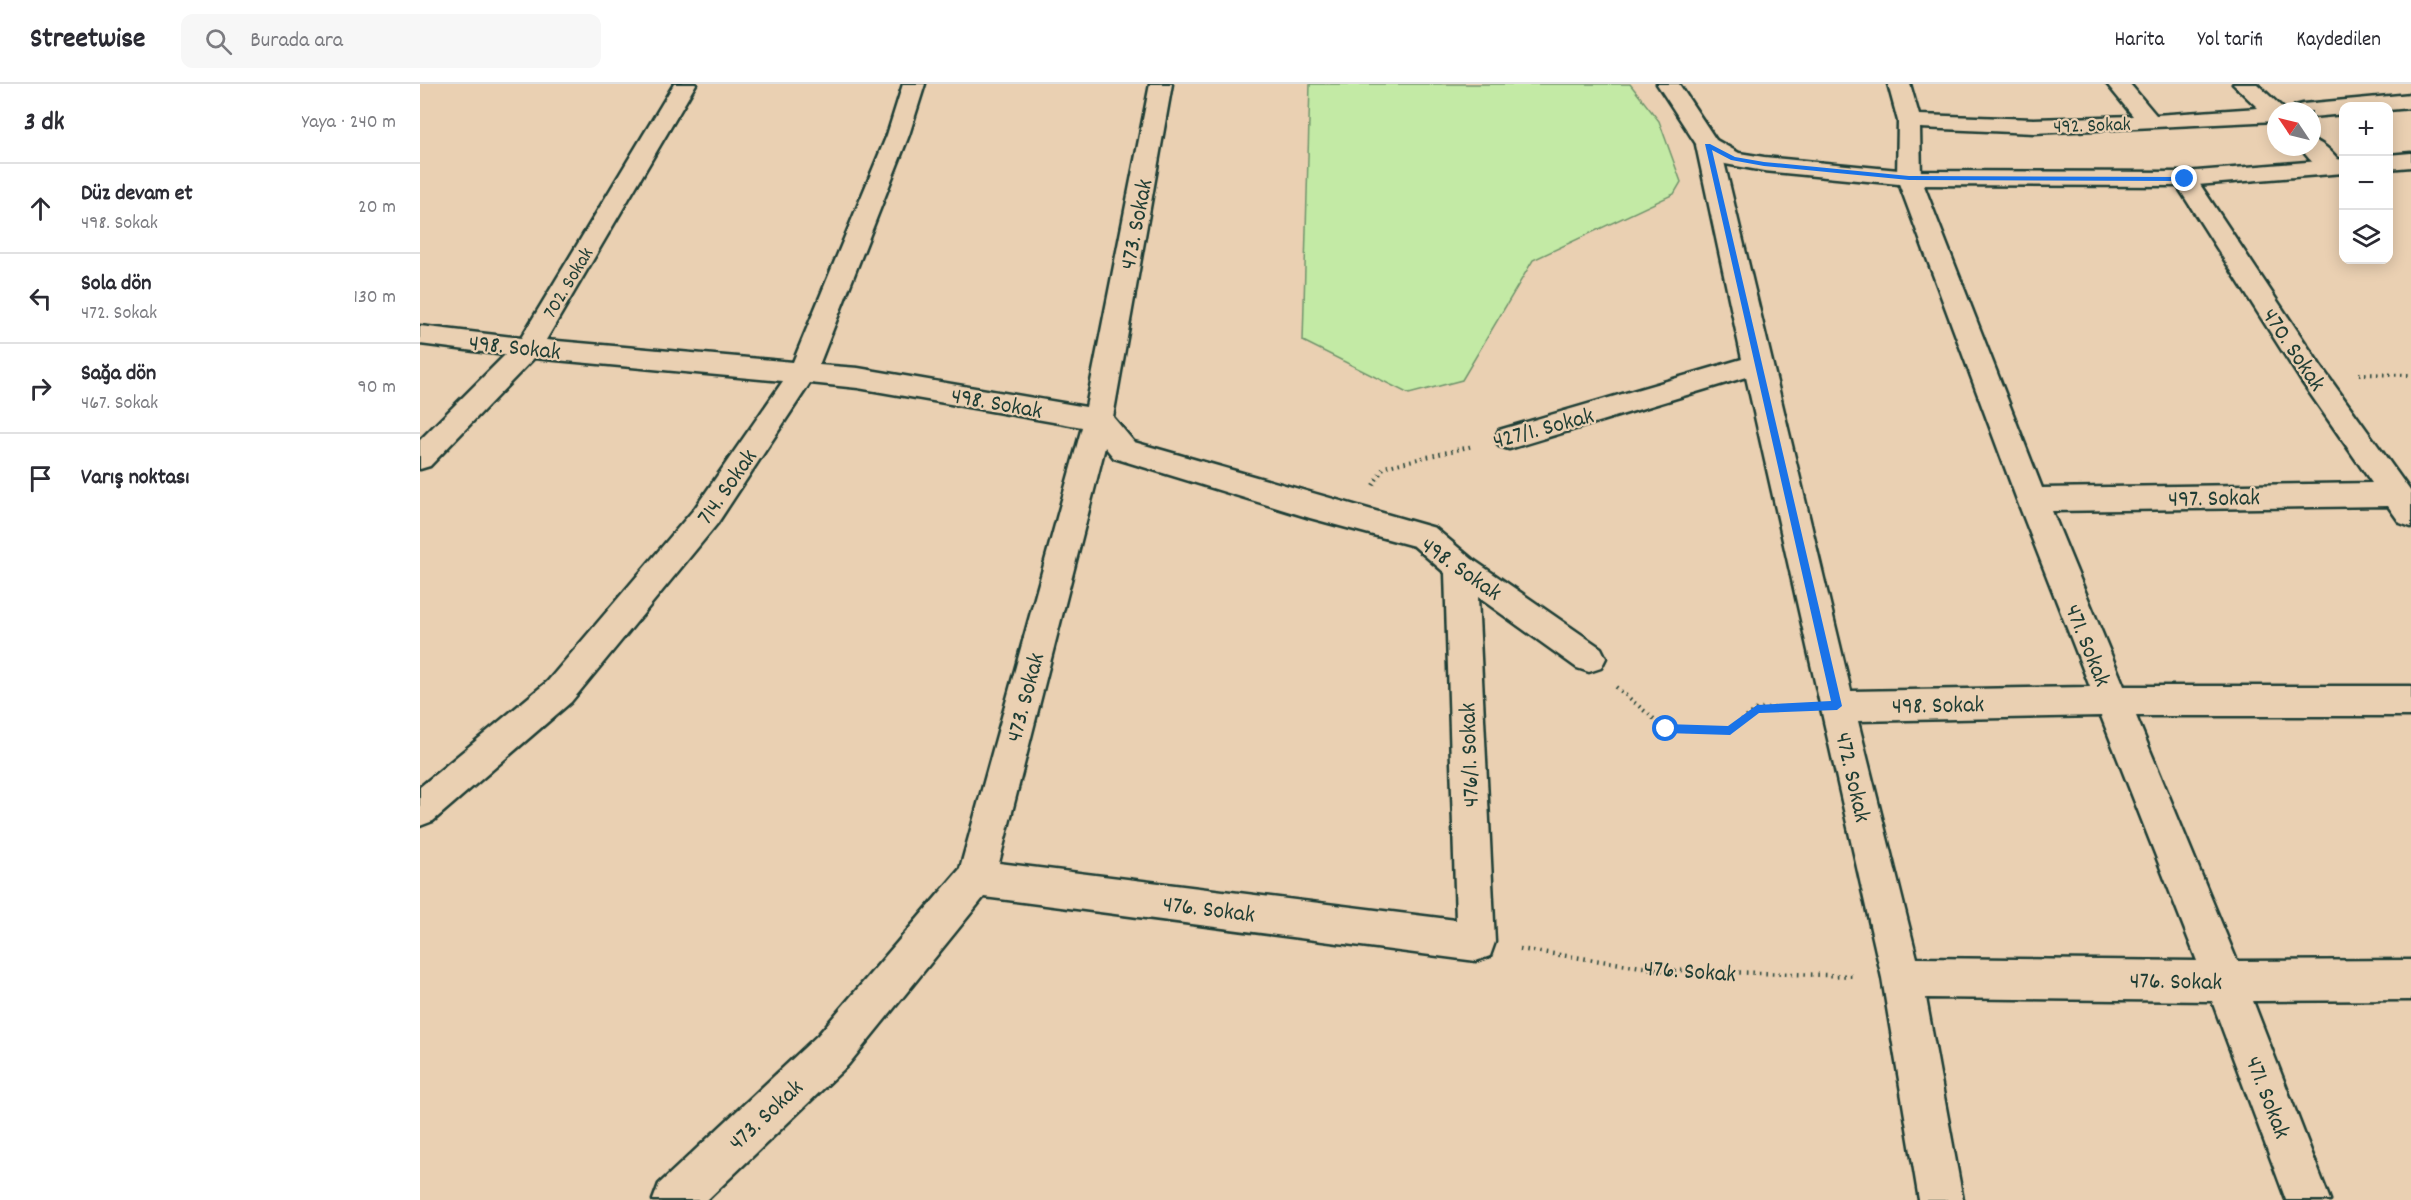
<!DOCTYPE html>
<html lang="tr">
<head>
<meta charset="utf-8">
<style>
	body { margin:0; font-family:Dekko,sans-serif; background:#f7f7f7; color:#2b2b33 }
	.controls { position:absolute; right:18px; top:18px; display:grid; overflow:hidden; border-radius:12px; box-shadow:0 3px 15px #0003 }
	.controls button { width:54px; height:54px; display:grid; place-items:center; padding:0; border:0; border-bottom:2px solid #e1e1e2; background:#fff; color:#2b2b33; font:30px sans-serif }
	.compass { position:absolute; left:1847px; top:18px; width:54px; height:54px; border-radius:50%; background:#fff; box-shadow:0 3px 15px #0003; rotate:305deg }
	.stop { position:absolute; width:18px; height:18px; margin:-14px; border:4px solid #1a73e8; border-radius:50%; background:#fff }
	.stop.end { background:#1a73e8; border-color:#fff; box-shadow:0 2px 6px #0008 }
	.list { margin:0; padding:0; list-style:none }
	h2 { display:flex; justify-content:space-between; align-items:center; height:78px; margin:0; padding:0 24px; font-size:26px }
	h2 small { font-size:20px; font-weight:400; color:#7c7c81 }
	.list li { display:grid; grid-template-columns:39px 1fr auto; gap:18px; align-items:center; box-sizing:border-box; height:90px; padding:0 24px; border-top:2px solid #e1e1e2 }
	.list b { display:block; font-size:22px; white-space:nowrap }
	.list p { margin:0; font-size:20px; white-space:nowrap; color:#7c7c81 }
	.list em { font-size:20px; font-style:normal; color:#7c7c81 }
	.icon { flex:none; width:33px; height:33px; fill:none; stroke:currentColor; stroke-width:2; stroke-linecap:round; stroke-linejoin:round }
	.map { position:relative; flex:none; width:1991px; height:1116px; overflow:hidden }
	header { display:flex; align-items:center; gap:36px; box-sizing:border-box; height:84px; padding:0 30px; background:#fff; border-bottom:2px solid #e1e1e2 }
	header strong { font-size:28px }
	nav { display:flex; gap:33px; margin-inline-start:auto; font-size:21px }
	.search { width:420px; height:54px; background:#f7f7f7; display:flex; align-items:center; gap:15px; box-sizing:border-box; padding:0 21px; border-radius:12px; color:#7c7c81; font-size:22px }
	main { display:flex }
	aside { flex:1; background:#fff }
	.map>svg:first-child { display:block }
</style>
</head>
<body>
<header>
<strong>Streetwise</strong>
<div class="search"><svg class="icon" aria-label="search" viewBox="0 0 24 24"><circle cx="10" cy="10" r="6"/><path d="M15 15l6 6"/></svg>Burada ara</div>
<nav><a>Harita</a><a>Yol tarifi</a><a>Kaydedilen</a></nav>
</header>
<main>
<aside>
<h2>3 dk<small>Yaya · 240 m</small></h2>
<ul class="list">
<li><svg class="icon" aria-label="ahead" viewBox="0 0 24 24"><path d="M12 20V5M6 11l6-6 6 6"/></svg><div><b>Düz devam et</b><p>498. Sokak</p></div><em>20 m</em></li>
<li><svg class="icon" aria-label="left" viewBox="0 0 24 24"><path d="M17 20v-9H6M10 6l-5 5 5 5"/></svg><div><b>Sola dön</b><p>472. Sokak</p></div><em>130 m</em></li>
<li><svg class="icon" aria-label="right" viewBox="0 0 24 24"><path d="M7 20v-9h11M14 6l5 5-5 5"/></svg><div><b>Sağa dön</b><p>467. Sokak</p></div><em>90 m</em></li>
<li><svg class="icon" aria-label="arrive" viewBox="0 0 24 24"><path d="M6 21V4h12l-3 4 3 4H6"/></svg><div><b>Varış noktası</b></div></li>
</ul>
</aside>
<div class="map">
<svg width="1991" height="1116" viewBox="0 0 1991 1116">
	<rect width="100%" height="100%" fill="#ead0b2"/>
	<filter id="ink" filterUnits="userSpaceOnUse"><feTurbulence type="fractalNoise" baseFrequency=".0167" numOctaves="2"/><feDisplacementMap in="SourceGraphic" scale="12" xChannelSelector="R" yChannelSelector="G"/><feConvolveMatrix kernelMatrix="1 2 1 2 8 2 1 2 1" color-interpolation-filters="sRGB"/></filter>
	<g filter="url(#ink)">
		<path fill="#c3eaa5" stroke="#71946c" stroke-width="1.5" d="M 890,0 L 1210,0 L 1239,37 L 1261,98 L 1254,110 L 1113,176 L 1042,296 L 989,310 L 883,257 Z"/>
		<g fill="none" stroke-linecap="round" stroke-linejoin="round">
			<g stroke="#1f3d34" stroke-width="5">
				<g id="minor">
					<path d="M 254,0 L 276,0 L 126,256 L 373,278 L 467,51 L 483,0 L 505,0 L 489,51 L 399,281 L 438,284 L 666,323 L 730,0 L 752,0 L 693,333 L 714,358 L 1015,444 L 1052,475 L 1181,564 L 1186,574 L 1181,584 L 1169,588 L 1157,584 L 1058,513 L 1075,858 L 1070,872 L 1056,877 L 564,813 L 428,981 L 287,1116 L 233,1116 L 239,1100 L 398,951 L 540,785 L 662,343 L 438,304 L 390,299 L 297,440 L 151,618 L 13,737 L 0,742 L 0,703 L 127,598 L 275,424 L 363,297 L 114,274 L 10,382 L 0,385 L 0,356 L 85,271 L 0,260 L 0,242 L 101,254 ZM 685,363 L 694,374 L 890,434 L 994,462 L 1025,489 L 1036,836 L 579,779 Z"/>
					<path d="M 1468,0 L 1490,0 L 1499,31 L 1614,35 L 1713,32 L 1687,0 L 1710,0 L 1736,31 L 1838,24 L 1813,0 L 1837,0 L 1866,27 L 1856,27 L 1856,37 L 1614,49 L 1500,44 L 1501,94 L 1622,404 L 1952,399 L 1880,295 L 1753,95 L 1757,90 L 1765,88 L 1773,90 L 1900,281 L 1991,408 L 1991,443 L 1980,439 L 1968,422 L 1632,427 L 1704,602 L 1991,602 L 1991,632 L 1716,632 L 1817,877 L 1991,876 L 1991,916 L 1833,917 L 1910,1116 L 1866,1116 L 1792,917 L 1506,914 L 1543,1116 L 1499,1116 L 1462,894 L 1326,293 L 1089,365 L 1079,362 L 1075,354 L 1079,346 L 1322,275 L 1276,61 L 1280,56 L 1288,54 L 1296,56 L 1300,61 L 1431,607 L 1670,603 L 1597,416 L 1477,94 L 1478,37 ZM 1681,632 L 1777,877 L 1497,874 L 1438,637 Z"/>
					<path d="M 1991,10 L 1991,24 L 1968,26 L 1968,22 L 1924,22 L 1924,30 L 1892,33 L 1892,27 L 1872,27 L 1875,22 L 1883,20 Z"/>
					<path d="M 1892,56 C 1905,59 1916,72 1924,83 L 1920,88 C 1903,92 1890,77 1880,63 L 1892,63 Z"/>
				</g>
			</g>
			<g stroke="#1f3d34" stroke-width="5">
				<g id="tertiary">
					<path d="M 1237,0 L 1259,0 L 1296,56 L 1319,69 L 1344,73 L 1489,87 L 1765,88 L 1924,75 L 1924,89 L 1765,102 L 1489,101 L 1344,87 L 1305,80 L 1280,66 Z"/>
					<path d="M 1991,69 L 1991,83 L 1968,85 L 1968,71 Z"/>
				</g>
			</g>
			<g stroke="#1f3d34" stroke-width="4" stroke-dasharray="1.5 4.5" stroke-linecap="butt">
				<path d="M 1939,290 L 1991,291"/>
				<path d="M 953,401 L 964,383 L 1053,362"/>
				<path d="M 1196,603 L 1246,645 L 1310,646 L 1337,625 L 1376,623"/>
			</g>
			<path stroke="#1f3d34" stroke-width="4.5" stroke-dasharray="1.5 5" stroke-linecap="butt" d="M 1100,865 L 1242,886 L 1436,892"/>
			<use href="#minor" fill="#ead0b2" fill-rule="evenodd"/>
			<use href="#tertiary" fill="#ead0b2" fill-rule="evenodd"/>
		</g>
	</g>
	<path fill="#1a73e8" d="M 1285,60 L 1290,60 L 1315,73 L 1344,78 L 1489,92 L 1765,93 L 1768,95 L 1765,97 L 1489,96 L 1344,82 L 1311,76 L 1292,66 L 1422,622 L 1417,626 L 1339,629 L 1310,651 L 1246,649 L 1240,645 L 1246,640 L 1308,642 L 1337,621 L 1411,617 Z"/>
	<g text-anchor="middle" stroke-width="4.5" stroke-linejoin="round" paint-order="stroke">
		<g font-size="20" fill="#1f3d34" stroke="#ead0b2">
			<text transform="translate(1672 40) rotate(-2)" y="7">492. Sokak</text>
			<text transform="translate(147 198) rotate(-59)" y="7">702. Sokak</text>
		</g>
		<g font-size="24" fill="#1f3d34" stroke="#ead0b2">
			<text transform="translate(715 140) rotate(-79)" y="8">473. Sokak</text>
			<text transform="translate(95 262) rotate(6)" y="8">498. Sokak</text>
			<text transform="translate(1875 265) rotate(56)" y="8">470. Sokak</text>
			<text transform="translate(577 318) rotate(10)" y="8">498. Sokak</text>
			<text transform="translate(1123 343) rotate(-15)" y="8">427/1. Sokak</text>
			<text transform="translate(306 402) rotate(-55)" y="8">714. Sokak</text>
			<text transform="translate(1794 413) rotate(-1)" y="8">497. Sokak</text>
			<text transform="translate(1042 484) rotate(35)" y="8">498. Sokak</text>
			<text transform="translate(1669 561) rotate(68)" y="8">471. Sokak</text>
			<text transform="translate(604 613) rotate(-75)" y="8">473. Sokak</text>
			<text transform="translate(1518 620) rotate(-1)" y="8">498. Sokak</text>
			<text transform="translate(1048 671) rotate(-92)" y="8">476/1. Sokak</text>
			<text transform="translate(1434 693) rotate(77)" y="8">472. Sokak</text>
			<text transform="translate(789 824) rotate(7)" y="8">476. Sokak</text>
			<text transform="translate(1270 886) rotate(4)" y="8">476. Sokak</text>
			<text transform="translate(1756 896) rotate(1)" y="8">476. Sokak</text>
			<text transform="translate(1849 1013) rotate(69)" y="8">471. Sokak</text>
			<text transform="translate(345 1030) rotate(-43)" y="8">473. Sokak</text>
		</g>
	</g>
</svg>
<div class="controls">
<button>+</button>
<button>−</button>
<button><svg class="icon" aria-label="layers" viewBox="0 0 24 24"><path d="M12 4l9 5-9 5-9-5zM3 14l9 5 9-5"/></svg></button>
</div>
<svg class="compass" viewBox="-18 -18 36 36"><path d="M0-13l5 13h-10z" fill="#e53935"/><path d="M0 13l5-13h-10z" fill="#7c7c81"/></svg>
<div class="stop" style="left:1246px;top:645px"></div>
<div class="stop end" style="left:1765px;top:95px"></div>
</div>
</main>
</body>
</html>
